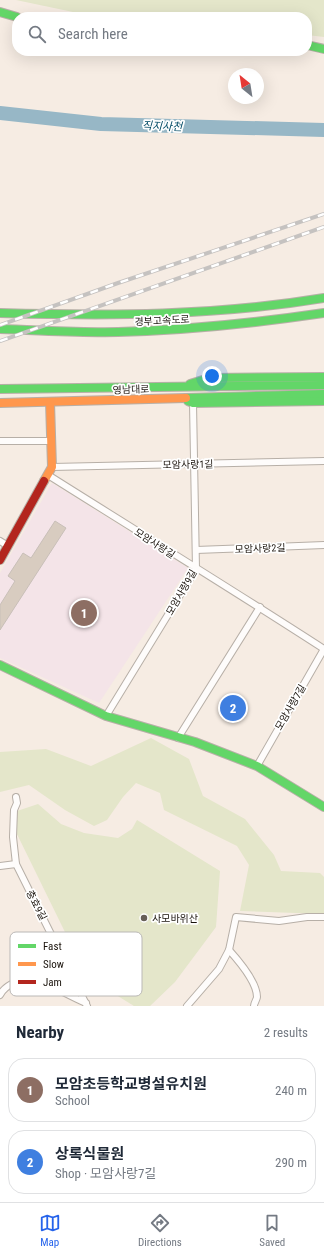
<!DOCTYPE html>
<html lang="en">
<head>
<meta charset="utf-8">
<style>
	body { margin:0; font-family:"Roboto Condensed","Noto Sans KR",sans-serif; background:#f6f6f7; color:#1f2937 }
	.compass { position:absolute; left:228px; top:68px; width:36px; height:36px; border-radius:50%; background:#fff; box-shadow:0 4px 16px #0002; rotate:330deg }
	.you { position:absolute; left:212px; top:376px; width:14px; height:14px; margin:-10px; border:3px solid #fff; border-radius:50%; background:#1a73e8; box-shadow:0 0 0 6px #1a73e833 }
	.badge { display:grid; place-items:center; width:26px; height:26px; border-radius:50%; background:#2563eb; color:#fff; font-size:13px; font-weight:700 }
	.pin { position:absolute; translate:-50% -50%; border:2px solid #fff; box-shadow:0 1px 4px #0006 }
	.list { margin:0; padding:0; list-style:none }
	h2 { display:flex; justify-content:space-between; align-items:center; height:52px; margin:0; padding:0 16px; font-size:17px }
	h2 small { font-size:13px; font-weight:400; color:#747a83 }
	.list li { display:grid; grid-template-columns:26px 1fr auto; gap:12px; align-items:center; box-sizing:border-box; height:64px; margin:0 8px 8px; padding:0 8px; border:1px solid #e0e1e3; border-radius:16px }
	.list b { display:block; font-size:15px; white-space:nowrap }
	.list p { margin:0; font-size:13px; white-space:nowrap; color:#747a83 }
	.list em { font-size:13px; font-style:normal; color:#747a83 }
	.icon { flex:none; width:22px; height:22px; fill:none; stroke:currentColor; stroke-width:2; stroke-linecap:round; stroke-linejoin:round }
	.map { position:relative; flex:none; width:324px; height:1006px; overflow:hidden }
	.search { position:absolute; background:#fff; box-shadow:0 4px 16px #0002; left:12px; right:12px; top:12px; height:44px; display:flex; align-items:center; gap:10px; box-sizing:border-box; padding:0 14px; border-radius:16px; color:#747a83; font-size:15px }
	.sheet { height:196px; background:#fff }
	nav { display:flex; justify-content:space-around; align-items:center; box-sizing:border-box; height:56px; border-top:1px solid #e0e1e3; background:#fff; font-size:11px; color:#747a83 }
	nav a { display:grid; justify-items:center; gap:2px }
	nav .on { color:#2563eb }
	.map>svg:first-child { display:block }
</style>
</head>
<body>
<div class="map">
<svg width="324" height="1006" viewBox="0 0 324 1006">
	<rect width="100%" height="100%" fill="#f6ece3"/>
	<path fill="#f4e4e8" d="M 52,483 L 188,568 L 99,703 L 0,658 L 0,573 Z"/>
	<g fill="#e4e6ca">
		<path d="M 16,0 L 324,0 L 324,37 L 307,35 L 307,17 L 88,17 L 73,12 Z"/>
		<path d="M 151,738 L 189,759 L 203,796 L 245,819 L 274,855 L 281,871 L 320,873 L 324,877 L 324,914 L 240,911 L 249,865 L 237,846 L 164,810 L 160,793 L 136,783 L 123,797 L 107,820 L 94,826 L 65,810 L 29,785 L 0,792 L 0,752 L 46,749 L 91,766 Z"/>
		<path d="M 38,804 L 61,824 L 84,833 L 118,838 L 132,829 L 137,820 L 220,871 L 216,927 L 175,982 L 150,1006 L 134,1006 L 87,977 L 15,830 L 17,811 Z"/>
	</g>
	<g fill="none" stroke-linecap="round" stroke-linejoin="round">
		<path stroke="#97b7c6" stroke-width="14" d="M 0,113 L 101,124 L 324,130"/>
	</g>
	<path fill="#d8ccc0" stroke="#c8bfb8" d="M 55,521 L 66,528 L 0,630 L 0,605 L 15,581 L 8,576 L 23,553 L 31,558 Z"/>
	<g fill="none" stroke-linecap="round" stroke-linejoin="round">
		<g stroke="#b7afa7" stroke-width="8">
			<g id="street">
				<path d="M 0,441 L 51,441"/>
				<path d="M 52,467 L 324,461"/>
				<path d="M 48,475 C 140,533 233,590 324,649"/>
				<path d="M 0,541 L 8,546"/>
				<path d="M 196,550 L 324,545"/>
				<path d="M 106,716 L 196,569 L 193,403"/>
				<path d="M 178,738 L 260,607"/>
				<path d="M 257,766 L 324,649"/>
				<path d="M 16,797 L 17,803 L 14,810 L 13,837 L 16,864 L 87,1006"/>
				<path d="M 0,866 L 16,864"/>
				<path d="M 229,950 C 238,960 257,982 257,997 C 257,999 254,1003 254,1006"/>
				<path d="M 0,995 C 5,985 22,977 33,980 C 51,984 69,996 86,1003"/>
				<path d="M 187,1006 L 219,969 L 229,950 L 236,917 L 279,921 L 307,917 L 324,917"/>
			</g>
		</g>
		<g stroke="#b7afa7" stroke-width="10">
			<g id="fast">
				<path d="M 0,12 L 17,17"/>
				<path d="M 307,45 L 324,49"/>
				<path d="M 0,313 C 109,316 216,316 324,298"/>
				<path d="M 0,329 C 39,330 79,333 118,332 C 188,330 256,323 324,313"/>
				<path d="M 190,384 L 209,378 L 324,377"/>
				<path d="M 0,389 L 324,385"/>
				<path d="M 186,398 L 324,394"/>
				<path d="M 188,401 L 193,403 L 324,401"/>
				<path d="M 0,665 L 106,716 L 195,742 L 257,766 L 324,807"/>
			</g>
		</g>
		<g stroke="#b7afa7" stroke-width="10">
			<g id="slow">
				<path d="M 0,403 L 186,398"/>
				<path d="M 44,481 L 52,467 L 50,402"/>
			</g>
		</g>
		<g stroke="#b7afa7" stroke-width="10">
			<path id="jam" d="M 0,560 L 44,481"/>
		</g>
		<use href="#street" stroke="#fefcfb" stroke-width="6"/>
		<use href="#fast" stroke="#63d668" stroke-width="8"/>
		<use href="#slow" stroke="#ff974d" stroke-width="8"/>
		<use href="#jam" stroke="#b3261e" stroke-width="8"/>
		<g stroke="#c5c2c0" stroke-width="4">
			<g id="rail">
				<path d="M 0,325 L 118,283 L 324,214"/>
				<path d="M 0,341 L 324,227"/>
			</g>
		</g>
		<use href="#rail" stroke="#fff" stroke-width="2.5" stroke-dasharray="8" stroke-linecap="butt"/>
	</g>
	<circle fill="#665e57" stroke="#fff" stroke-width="1.5" cx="144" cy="918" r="4"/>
	<g text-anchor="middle" stroke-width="3.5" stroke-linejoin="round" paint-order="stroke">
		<g font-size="10" fill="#19120b" stroke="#fff">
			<text transform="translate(162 320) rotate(-3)" y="4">경부고속도로</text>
			<text transform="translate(131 389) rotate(-2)" y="4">영남대로</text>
			<text transform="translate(188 464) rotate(-1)" y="4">모암사랑1길</text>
			<text transform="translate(155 543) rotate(33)" y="4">모암사랑길</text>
			<text transform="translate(260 548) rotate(-2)" y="4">모암사랑2길</text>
			<text transform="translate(181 592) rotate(-60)" y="4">모암사랑9길</text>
			<text transform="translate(290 707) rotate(-60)" y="4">모암사랑7길</text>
			<text transform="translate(37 905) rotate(63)" y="4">충효9길</text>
		</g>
		<g font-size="10" fill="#19120b" stroke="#fff" text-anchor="start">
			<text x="152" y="922">사모바위산</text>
		</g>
		<g font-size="11" font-style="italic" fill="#014a65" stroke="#fff">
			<text transform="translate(162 126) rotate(2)" y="4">직지사천</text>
		</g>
	</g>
	<rect x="10" y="932" width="132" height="64" rx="6" fill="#fff" stroke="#bab8b6" stroke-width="1"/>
	<rect x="18" y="944" width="18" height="4" fill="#63d668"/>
	<rect x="18" y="962" width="18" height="4" fill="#ff974d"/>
	<rect x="18" y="980" width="18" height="4" fill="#b3261e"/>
	<g font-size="11" fill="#19120b">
		<text x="43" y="950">Fast</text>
		<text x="43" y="968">Slow</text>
		<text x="43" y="986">Jam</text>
	</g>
</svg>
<svg class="compass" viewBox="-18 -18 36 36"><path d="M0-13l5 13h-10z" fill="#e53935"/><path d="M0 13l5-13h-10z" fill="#747a83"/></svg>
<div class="you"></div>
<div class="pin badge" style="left:84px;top:613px;background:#8d6e63">1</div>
<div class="pin badge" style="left:233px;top:708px;background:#3f7fe0">2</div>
<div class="search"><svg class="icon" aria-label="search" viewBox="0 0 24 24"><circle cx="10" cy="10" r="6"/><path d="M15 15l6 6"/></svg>Search here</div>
</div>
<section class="sheet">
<h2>Nearby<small>2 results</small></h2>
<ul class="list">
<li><span class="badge" style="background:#8d6e63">1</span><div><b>모암초등학교병설유치원</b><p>School</p></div><em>240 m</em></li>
<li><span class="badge" style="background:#3f7fe0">2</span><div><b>상록식물원</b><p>Shop · 모암사랑7길</p></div><em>290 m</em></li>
</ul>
</section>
<nav>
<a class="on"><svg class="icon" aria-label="map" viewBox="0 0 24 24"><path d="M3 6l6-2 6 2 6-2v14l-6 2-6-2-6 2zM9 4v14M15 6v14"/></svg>Map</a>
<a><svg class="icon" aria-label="directions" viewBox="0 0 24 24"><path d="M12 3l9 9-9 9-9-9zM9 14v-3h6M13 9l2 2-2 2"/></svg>Directions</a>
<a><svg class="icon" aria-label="saved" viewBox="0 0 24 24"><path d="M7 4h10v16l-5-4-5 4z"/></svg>Saved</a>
</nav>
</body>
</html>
